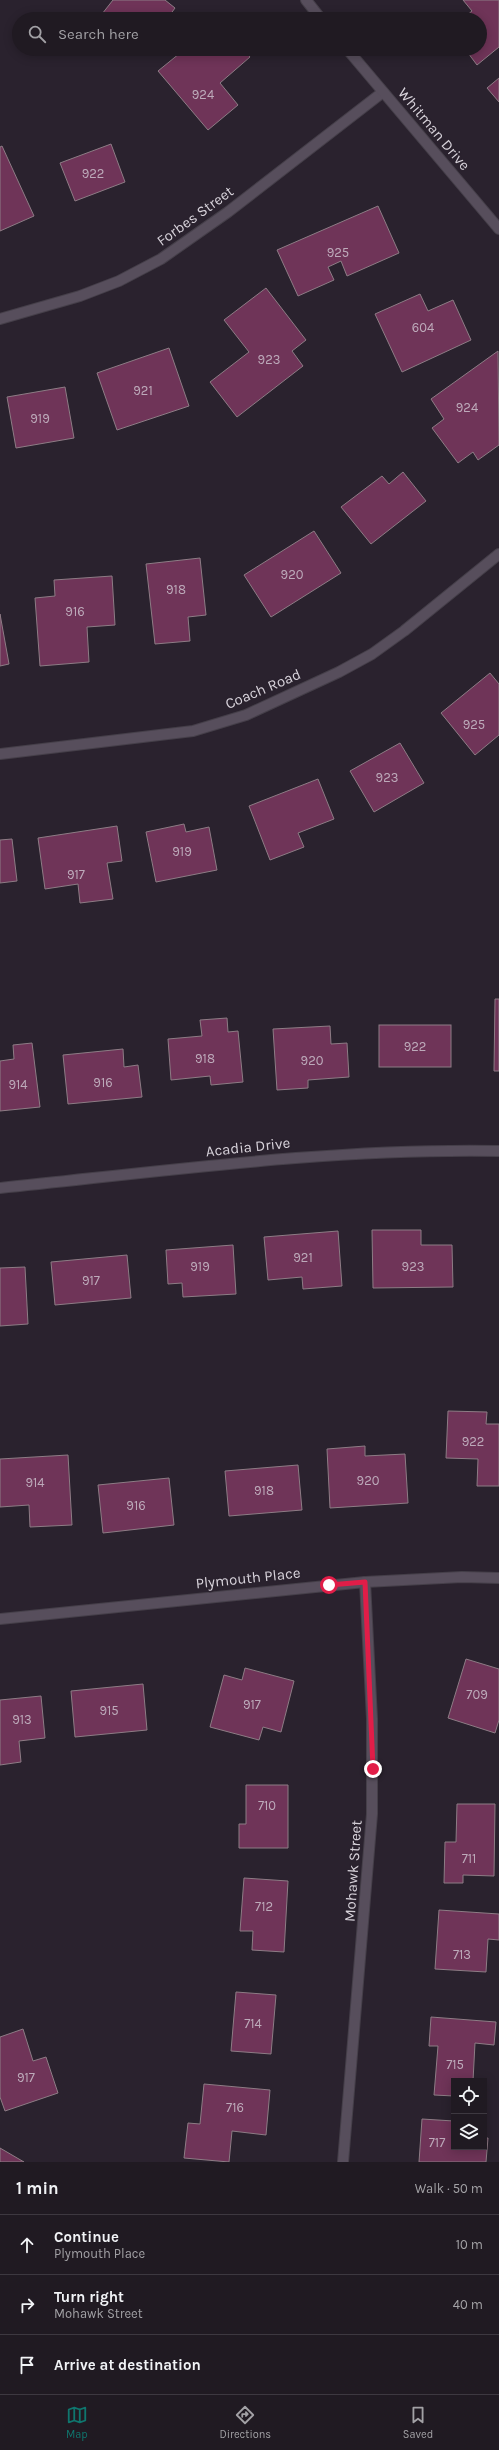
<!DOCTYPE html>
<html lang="en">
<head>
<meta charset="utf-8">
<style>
	body { margin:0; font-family:Karla,sans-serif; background:#2d272f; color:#f1f3f6 }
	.controls { position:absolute; right:12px; bottom:12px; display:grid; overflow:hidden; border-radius:0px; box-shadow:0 2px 10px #0003 }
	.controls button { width:36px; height:36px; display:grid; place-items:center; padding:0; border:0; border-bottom:1px solid #3d3840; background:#201a22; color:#f1f3f6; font:20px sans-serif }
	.stop { position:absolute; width:12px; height:12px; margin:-9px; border:3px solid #e11d48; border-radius:50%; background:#fff }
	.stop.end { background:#e11d48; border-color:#fff; box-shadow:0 1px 4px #0008 }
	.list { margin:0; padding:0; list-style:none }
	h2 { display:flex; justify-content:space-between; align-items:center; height:52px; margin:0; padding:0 16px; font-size:17px }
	h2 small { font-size:13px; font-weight:400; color:#a2a1a5 }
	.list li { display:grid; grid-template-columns:26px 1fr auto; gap:12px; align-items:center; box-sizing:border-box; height:60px; padding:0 16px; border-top:1px solid #3d3840 }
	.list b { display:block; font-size:15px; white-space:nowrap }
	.list p { margin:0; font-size:13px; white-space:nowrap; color:#a2a1a5 }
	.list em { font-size:13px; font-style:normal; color:#a2a1a5 }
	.icon { flex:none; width:22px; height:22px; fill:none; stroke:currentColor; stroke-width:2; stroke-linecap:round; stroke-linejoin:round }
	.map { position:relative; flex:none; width:499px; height:2162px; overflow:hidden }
	.search { position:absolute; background:#201a22; box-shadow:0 2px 10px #0003; left:12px; right:12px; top:12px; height:44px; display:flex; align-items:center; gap:10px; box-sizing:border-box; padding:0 14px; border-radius:22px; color:#a2a1a5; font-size:15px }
	.sheet { height:232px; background:#201a22 }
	nav { display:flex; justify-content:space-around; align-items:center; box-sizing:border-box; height:56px; border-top:1px solid #3d3840; background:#201a22; font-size:11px; color:#a2a1a5 }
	nav a { display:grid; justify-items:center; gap:2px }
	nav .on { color:#0f766e }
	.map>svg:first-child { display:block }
</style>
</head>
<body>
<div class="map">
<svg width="499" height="2162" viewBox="0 0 499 2162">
	<rect width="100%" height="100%" fill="#2a222e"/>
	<g fill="#6f3458" stroke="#8d7c85">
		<path d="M 113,0 L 165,0 L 175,8 L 167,19 L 108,19 L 102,14 Z"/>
		<path d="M 463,0 L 499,0 L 499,47 L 477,65 L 465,49 L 480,49 L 480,19 L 462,19 L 472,11 Z"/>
		<path d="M 185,49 L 243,49 L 250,57 L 220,83 L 238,105 L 208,130 L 158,71 Z"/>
		<path d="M 499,78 L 499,102 L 487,88 Z"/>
		<path d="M 111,144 L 125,182 L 75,201 L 60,163 Z"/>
		<path d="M 2,146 L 34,216 L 0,231 L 0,147 Z"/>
		<path d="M 378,206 L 399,253 L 347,276 L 341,261 L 328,267 L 334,280 L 298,296 L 277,250 Z"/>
		<path d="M 266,288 L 306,340 L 292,351 L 303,366 L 237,417 L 210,382 L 249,352 L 224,320 Z"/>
		<path d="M 420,294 L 428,311 L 453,300 L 471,340 L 402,372 L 375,314 Z"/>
		<path d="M 169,348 L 189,406 L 117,430 L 97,373 Z"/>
		<path d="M 498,351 L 499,445 L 478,460 L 473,452 L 458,463 L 432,428 L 444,419 L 431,399 Z"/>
		<path d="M 65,387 L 74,438 L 16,448 L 7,397 Z"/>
		<path d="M 403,472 L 426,501 L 371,544 L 341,507 L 382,476 L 389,484 Z"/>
		<path d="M 314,531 L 341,573 L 271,617 L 244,575 Z"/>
		<path d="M 200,558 L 206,615 L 188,617 L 190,641 L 155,644 L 146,564 Z"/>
		<path d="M 112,576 L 115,625 L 87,627 L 89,662 L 40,666 L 35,598 L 55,596 L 54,580 Z"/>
		<path d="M 0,614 L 9,664 L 0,666 Z"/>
		<path d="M 490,673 L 499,684 L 499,735 L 475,755 L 441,713 Z"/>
		<path d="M 400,743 L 424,783 L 374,812 L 350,771 Z"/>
		<path d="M 318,779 L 334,819 L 298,833 L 304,847 L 270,860 L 249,806 Z"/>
		<path d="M 184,824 L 186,832 L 209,827 L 217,870 L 156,882 L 146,832 Z"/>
		<path d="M 117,826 L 122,861 L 107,863 L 113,899 L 80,903 L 78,884 L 45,889 L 38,838 Z"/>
		<path d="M 12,839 L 17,881 L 0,883 L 0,840 Z"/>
		<path d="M 495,999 L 499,999 L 499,1071 L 494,1071 Z"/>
		<path d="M 227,1018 L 228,1032 L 238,1031 L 243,1082 L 211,1085 L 210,1076 L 171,1080 L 168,1039 L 202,1036 L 200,1020 Z"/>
		<rect x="379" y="1025" width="72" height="42"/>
		<path d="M 330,1026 L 331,1044 L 347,1043 L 349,1077 L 308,1080 L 308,1088 L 277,1090 L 273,1029 Z"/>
		<path d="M 32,1043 L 40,1107 L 0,1111 L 0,1061 L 14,1059 L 13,1045 Z"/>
		<path d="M 123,1049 L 124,1067 L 138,1065 L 142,1097 L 68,1104 L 63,1055 Z"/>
		<path d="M 372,1230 L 421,1230 L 421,1245 L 452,1245 L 453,1287 L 373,1288 Z"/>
		<path d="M 338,1231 L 342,1286 L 303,1289 L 302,1277 L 268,1280 L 264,1237 Z"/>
		<path d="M 233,1245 L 236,1294 L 183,1297 L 182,1283 L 168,1284 L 166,1250 Z"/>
		<path d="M 127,1255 L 131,1298 L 55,1305 L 51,1262 Z"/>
		<path d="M 25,1267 L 28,1324 L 0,1326 L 0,1268 Z"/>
		<path d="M 448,1411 L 487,1412 L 486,1424 L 499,1424 L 499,1486 L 477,1486 L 478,1459 L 446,1458 Z"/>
		<path d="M 365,1446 L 365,1456 L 405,1454 L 408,1503 L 330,1508 L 327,1449 Z"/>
		<path d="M 68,1455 L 72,1525 L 30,1527 L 29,1505 L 0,1507 L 0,1459 Z"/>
		<path d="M 298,1465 L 302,1510 L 229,1516 L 225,1471 Z"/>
		<path d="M 169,1478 L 174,1525 L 103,1533 L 98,1485 Z"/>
		<path d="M 466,1659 L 499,1669 L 499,1720 L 495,1733 L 448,1718 Z"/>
		<path d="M 245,1668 L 294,1681 L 281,1732 L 263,1727 L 259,1740 L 210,1727 L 224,1675 L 242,1680 Z"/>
		<path d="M 143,1684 L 147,1730 L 75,1737 L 71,1691 Z"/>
		<path d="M 41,1696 L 45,1738 L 19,1741 L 21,1762 L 0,1765 L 0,1700 Z"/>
		<path d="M 246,1785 L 288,1785 L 288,1848 L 239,1848 L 239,1824 L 246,1824 Z"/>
		<path d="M 457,1804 L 495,1804 L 494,1876 L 463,1875 L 463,1883 L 444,1883 L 445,1842 L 456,1842 Z"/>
		<path d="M 244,1878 L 288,1881 L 284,1952 L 252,1950 L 253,1931 L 240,1931 Z"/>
		<path d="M 439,1910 L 499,1914 L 499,1940 L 488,1939 L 486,1972 L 435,1969 Z"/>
		<path d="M 236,1992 L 276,1995 L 271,2054 L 231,2051 Z"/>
		<path d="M 431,2017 L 496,2022 L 494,2045 L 475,2043 L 473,2081 L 454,2081 L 454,2096 L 434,2095 L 438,2046 L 429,2046 Z"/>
		<path d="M 23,2029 L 33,2061 L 46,2057 L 58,2093 L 5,2111 L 0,2097 L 0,2037 Z"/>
		<path d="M 204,2084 L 270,2090 L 266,2135 L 232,2131 L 229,2162 L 184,2158 L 188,2123 L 200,2124 Z"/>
		<path d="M 422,2119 L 454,2121 L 454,2147 L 484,2147 L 484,2138 L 488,2138 L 486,2162 L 419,2162 Z"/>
		<path d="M 0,2148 L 24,2162 L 0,2162 Z"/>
	</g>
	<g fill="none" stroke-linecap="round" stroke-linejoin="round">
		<g stroke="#453f49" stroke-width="12">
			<g id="street">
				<path d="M 0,319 L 80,296 L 119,281 L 161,259 L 228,212 L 383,92"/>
				<path d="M 0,754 L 193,731 L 246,715 L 339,672 L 372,654 L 404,631 L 499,554"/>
				<path d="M 0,1188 C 166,1171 332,1148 499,1151"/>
				<path d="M 0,1619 L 365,1582 L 462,1577 L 499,1578"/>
				<path d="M 343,2162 L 372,1814 L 372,1719 L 365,1582"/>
			</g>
		</g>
		<g stroke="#453f49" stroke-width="12">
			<g id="secondary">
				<path d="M 306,0 L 321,19"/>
				<path d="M 347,49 L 499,229"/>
			</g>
		</g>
		<use href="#street" stroke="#574e5c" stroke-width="10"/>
		<use href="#secondary" stroke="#574e5c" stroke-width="10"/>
	</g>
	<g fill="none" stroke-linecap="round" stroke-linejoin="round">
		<path stroke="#e11d48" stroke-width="5" d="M 329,1585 L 365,1582 L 373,1769"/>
	</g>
	<g text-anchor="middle" stroke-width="3" stroke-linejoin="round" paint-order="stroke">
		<g font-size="13" fill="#bdaaba">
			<text x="203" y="99">924</text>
			<text x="93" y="178">922</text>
			<text x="338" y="257">925</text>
			<text x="423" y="332">604</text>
			<text x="269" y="364">923</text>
			<text x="143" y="395">921</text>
			<text x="467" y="412">924</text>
			<text x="40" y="423">919</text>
			<text x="292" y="579">920</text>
			<text x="176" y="594">918</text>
			<text x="75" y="616">916</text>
			<text x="474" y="729">925</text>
			<text x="387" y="782">923</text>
			<text x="182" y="856">919</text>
			<text x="76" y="879">917</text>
			<text x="415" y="1051">922</text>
			<text x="205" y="1063">918</text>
			<text x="312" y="1065">920</text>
			<text x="103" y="1087">916</text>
			<text x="18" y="1089">914</text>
			<text x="303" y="1262">921</text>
			<text x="200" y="1271">919</text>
			<text x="413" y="1271">923</text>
			<text x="91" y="1285">917</text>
			<text x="473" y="1446">922</text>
			<text x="368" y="1485">920</text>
			<text x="35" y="1487">914</text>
			<text x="264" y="1495">918</text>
			<text x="136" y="1510">916</text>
			<text x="477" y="1699">709</text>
			<text x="252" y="1709">917</text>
			<text x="109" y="1715">915</text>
			<text x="22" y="1724">913</text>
			<text x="267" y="1810">710</text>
			<text x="469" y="1863">711</text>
			<text x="264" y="1911">712</text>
			<text x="462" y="1959">713</text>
			<text x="253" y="2028">714</text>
			<text x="455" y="2069">715</text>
			<text x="26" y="2082">917</text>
			<text x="235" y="2112">716</text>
			<text x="437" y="2147">717</text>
		</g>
		<g font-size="15" fill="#d7d2da" stroke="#2a222e">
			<text transform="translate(434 129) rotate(50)" y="5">Whitman Drive</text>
			<text transform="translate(195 216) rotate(-36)" y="5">Forbes Street</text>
			<text transform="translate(263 689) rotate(-23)" y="5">Coach Road</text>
			<text transform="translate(248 1147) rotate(-6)" y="5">Acadia Drive</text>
			<text transform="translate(248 1578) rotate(-6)" y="5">Plymouth Place</text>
			<text transform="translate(353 1871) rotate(-86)" y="5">Mohawk Street</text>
		</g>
	</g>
</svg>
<div class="controls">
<button><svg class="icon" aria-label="locate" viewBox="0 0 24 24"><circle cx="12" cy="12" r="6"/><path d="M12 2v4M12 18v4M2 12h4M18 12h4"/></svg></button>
<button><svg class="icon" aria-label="layers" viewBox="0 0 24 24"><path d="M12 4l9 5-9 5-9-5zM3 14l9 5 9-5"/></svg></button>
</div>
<div class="stop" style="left:329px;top:1585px"></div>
<div class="stop end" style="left:373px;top:1769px"></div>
<div class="search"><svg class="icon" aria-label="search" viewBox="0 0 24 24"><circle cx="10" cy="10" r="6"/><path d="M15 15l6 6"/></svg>Search here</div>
</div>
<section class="sheet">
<h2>1 min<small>Walk · 50 m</small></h2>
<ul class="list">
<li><svg class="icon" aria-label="ahead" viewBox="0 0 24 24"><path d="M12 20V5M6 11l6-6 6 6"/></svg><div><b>Continue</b><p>Plymouth Place</p></div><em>10 m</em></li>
<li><svg class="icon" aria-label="right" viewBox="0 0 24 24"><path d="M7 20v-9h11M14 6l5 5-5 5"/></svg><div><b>Turn right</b><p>Mohawk Street</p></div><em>40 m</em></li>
<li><svg class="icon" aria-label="arrive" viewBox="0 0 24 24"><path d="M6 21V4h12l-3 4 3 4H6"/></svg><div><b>Arrive at destination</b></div></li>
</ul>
</section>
<nav>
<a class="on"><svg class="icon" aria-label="map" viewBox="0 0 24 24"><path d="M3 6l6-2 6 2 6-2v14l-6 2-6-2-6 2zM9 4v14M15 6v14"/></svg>Map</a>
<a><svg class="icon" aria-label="directions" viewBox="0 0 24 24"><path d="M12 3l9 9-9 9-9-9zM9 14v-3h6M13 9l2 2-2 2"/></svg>Directions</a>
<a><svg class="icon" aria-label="saved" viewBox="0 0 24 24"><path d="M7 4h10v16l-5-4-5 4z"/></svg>Saved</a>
</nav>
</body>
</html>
